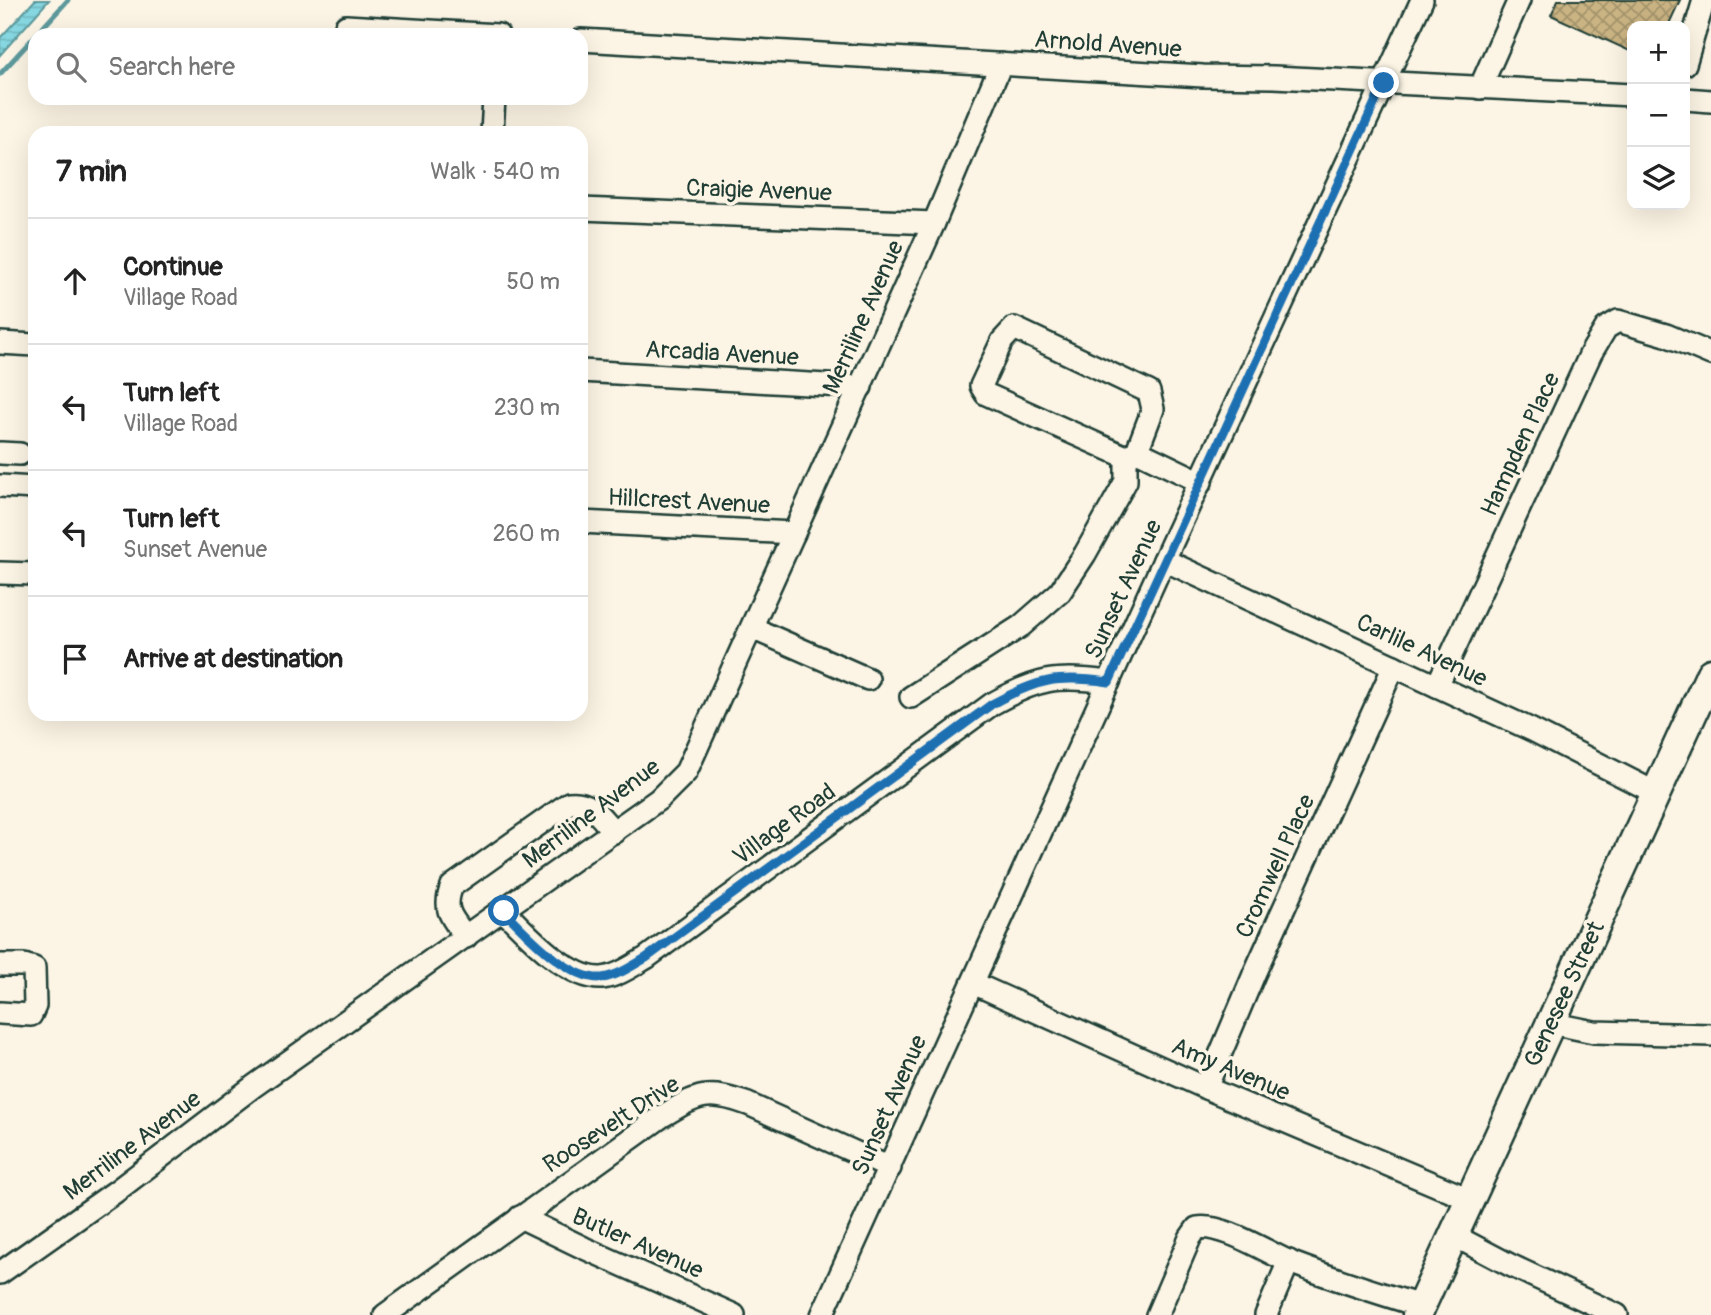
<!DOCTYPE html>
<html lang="en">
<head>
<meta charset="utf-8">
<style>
	body { margin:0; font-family:Pangolin,sans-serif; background:#f2f2f2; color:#222 }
	.controls { position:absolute; right:21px; top:21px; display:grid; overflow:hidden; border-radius:14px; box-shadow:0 7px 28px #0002 }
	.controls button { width:63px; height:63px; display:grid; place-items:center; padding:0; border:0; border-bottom:2px solid #e0e0e0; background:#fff; color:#222; font:35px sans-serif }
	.stop { position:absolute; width:21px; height:21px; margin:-16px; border:5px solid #1f6fb2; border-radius:50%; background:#fff }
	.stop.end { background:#1f6fb2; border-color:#fff; box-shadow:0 2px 7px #0008 }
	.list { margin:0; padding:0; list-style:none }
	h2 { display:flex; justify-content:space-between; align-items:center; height:91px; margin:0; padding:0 28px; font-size:30px }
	h2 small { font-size:23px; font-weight:400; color:#767676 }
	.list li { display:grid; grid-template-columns:46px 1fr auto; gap:21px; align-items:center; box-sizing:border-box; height:126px; padding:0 28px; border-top:2px solid #e0e0e0 }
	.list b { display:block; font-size:26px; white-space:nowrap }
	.list p { margin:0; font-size:23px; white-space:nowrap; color:#767676 }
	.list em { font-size:23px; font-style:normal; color:#767676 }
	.icon { flex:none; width:38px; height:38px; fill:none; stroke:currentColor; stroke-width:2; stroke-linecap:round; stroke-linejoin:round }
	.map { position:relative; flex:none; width:1711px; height:1315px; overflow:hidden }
	.search { position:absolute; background:#fff; box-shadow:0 7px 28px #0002; left:28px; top:28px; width:560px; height:77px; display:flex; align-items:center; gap:18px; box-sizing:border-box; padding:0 24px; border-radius:21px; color:#767676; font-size:26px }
	.panel { position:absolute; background:#fff; box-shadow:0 7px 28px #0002; left:28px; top:126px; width:560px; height:595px; border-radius:21px }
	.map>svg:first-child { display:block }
</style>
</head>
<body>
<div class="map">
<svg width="1711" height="1315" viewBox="0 0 1711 1315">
	<defs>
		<pattern id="water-rules" width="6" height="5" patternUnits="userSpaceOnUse" patternTransform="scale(1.75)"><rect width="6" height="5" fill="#86d7e1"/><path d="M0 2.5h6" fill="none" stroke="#73b9c2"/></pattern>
		<pattern id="building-cross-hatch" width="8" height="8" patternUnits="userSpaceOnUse" patternTransform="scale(1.75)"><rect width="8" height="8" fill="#cbb483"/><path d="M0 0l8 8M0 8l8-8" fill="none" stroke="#a4946c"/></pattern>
	</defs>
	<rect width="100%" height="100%" fill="#fcf5e5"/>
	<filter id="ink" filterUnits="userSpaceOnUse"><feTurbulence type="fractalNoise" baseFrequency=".0143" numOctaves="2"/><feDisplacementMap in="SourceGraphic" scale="14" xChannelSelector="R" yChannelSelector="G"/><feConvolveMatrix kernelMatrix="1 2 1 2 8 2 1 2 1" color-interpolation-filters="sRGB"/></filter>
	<g filter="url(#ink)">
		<path fill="url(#water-rules)" stroke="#5d999c" stroke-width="2" d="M 35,0 L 49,0 L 0,55 L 0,38 Z"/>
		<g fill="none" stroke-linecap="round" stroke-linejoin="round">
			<g stroke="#5d999c" stroke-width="5">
				<path d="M 36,35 L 68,0"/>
				<path d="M 0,74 L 35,36"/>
			</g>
		</g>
		<path fill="url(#building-cross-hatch)" stroke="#1f3d34" stroke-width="2" d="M 1558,0 L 1680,0 L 1668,26 L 1632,26 L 1632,52 L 1551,15 Z"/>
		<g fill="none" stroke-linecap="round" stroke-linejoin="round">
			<g stroke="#1f3d34" stroke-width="26">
				<g id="minor">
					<path d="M 346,26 L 498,35"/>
					<path d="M 581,40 L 1203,76 L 1274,77 L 1632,95"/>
					<path d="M 1685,64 L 1704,0"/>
					<path d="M 1480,88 L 1519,0"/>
					<path d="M 1685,99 L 1711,101"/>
					<path d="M 492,133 L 494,98"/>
					<path d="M 581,209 L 934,223"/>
					<path d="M 0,343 L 35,345"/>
					<path d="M 581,371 L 861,387"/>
					<path d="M 1137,451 L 1126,457 L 986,394 L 981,386 L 1002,341 L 1014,328 L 1149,392 L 1153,409 L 1137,451 L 1201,482"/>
					<path d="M 0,453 L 20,454"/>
					<path d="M 0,486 L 35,488"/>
					<path d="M 581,522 L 794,533"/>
					<path d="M 1164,560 L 1532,730 L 1656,793"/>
					<path d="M 0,573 L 35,574"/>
					<path d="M 752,628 L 868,679"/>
					<path d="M 1437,686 L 1591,353 L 1606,328 L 1618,321 L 1666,335 L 1711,354"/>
					<path d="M 911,697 L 1021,626 L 1060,592 L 1085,554 L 1126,481 L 1126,457"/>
					<path d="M 504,911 C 526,933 568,980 602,978 C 618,976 632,966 646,958 L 992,704 C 1038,678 1057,675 1109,682"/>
					<path d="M 466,937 C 452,918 442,910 452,886 L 569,803 C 591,800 599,816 614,832"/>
					<path d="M 0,965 L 24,965 L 34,968 L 35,1006 L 31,1015 L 0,1013"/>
					<path d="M 973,983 L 1206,1088 L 1469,1199"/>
					<path d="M 1550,1023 L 1594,1032 L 1711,1035"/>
					<path d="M 1206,1088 L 1255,972 L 1394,666"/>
					<path d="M 520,1217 L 584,1248 L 734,1315"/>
					<path d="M 1453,1235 L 1510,1265 L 1617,1315"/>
					<path d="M 0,1273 L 115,1192 L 254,1086 L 659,799 L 686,772 L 934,223 L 1001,64"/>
					<path d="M 385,1315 L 661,1117 C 698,1095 706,1089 748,1104 L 890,1168"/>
					<path d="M 822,1315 L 1164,560 L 1422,0"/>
					<path d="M 1157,1315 L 1190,1238 L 1197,1228 C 1222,1223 1268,1253 1292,1263 C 1334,1279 1378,1293 1421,1306"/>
					<path d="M 1266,1315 L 1289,1261"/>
				</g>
			</g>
			<g stroke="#1f3d34" stroke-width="33">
				<path id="major" d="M 1417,1315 L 1711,673"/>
			</g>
			<use href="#minor" stroke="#fcf5e5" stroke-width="21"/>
			<use href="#major" stroke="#fcf5e5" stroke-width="28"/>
		</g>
	</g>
	<g fill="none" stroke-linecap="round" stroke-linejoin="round" filter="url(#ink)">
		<path stroke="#1f6fb2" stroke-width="9" d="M 504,911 C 526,933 568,980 602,978 C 618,976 632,966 646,958 L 992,704 C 1038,679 1057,675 1109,682 L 1384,83"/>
	</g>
	<g text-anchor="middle" stroke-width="7" stroke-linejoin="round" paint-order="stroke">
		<g font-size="24" fill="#1f3d34" stroke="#fcf5e5">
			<text transform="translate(1108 44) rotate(4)" y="8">Arnold Avenue</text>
			<text transform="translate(759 190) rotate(2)" y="8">Craigie Avenue</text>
			<text transform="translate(863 317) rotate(-66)" y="8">Merriline Avenue</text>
			<text transform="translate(722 353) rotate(3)" y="8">Arcadia Avenue</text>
			<text transform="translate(1520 444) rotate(-65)" y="8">Hampden Place</text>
			<text transform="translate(689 501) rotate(3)" y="8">Hillcrest Avenue</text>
			<text transform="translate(1123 589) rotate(-65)" y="8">Sunset Avenue</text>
			<text transform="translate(1422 650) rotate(25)" y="8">Carlile Avenue</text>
			<text transform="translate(591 813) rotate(-37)" y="8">Merriline Avenue</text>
			<text transform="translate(784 824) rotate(-36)" y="8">Village Road</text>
			<text transform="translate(1275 866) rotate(-65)" y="8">Cromwell Place</text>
			<text transform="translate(1564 994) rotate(-65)" y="8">Genesee Street</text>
			<text transform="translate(1231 1069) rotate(23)" y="8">Amy Avenue</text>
			<text transform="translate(889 1105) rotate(-66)" y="8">Sunset Avenue</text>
			<text transform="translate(611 1124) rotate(-33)" y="8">Roosevelt Drive</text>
			<text transform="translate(132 1145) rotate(-37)" y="8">Merriline Avenue</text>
			<text transform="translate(638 1243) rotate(24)" y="8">Butler Avenue</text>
		</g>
	</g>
</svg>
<div class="controls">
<button>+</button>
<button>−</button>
<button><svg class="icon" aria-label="layers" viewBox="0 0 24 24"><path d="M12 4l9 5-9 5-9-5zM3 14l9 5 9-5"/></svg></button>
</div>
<div class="stop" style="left:504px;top:911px"></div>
<div class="stop end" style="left:1384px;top:83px"></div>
<div class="search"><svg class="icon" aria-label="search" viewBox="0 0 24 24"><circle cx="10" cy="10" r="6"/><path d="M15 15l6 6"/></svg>Search here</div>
<section class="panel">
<h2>7 min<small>Walk · 540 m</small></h2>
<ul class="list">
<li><svg class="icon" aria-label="ahead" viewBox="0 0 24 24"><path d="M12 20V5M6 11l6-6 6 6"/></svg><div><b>Continue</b><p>Village Road</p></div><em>50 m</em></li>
<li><svg class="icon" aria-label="left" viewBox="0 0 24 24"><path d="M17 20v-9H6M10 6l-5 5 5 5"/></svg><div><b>Turn left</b><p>Village Road</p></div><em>230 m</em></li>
<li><svg class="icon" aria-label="left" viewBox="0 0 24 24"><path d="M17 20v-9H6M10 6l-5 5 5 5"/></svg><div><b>Turn left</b><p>Sunset Avenue</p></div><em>260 m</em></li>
<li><svg class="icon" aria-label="arrive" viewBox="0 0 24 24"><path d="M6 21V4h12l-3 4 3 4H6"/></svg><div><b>Arrive at destination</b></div></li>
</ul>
</section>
</div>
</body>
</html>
